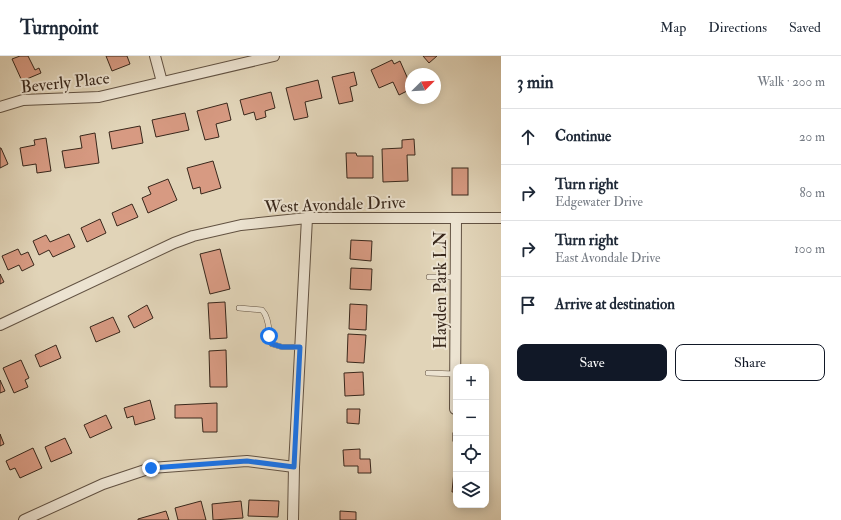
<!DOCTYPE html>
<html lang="en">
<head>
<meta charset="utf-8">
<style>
	body { margin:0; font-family:"IM FELL Double Pica",serif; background:#f6f6f7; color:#1f2937 }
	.controls { position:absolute; right:12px; bottom:12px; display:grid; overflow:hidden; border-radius:8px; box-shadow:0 2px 10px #0003 }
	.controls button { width:36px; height:36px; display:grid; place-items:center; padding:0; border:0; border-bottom:1px solid #e0e1e3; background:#fff; color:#1f2937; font:20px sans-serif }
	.compass { position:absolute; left:405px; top:12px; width:36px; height:36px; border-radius:50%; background:#fff; box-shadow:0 2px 10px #0003; rotate:66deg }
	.stop { position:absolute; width:12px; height:12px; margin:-9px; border:3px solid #1a73e8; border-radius:50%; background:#fff }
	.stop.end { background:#1a73e8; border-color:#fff; box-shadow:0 1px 4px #0008 }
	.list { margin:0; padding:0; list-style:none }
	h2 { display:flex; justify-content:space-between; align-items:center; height:52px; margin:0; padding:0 16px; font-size:17px }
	h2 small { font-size:13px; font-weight:400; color:#747a83 }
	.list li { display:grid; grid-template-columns:26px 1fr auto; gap:12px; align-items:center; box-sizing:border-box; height:56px; padding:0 16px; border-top:1px solid #e0e1e3 }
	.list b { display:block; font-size:15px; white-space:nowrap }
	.list p { margin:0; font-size:13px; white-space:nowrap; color:#747a83 }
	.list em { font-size:13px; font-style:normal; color:#747a83 }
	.actions { display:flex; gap:8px; padding:12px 16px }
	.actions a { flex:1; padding:9px 0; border:1px solid #111827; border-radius:8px; text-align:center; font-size:14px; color:#111827 }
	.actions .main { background:#111827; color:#fff }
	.icon { flex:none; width:22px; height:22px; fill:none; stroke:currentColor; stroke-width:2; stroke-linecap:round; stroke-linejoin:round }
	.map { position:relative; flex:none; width:501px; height:464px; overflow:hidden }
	header { display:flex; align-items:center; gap:24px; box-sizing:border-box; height:56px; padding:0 20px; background:#fff; border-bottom:1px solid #e0e1e3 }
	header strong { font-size:19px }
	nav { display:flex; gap:22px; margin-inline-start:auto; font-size:14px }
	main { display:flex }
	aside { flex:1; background:#fff }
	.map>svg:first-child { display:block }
</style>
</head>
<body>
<header>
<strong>Turnpoint</strong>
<nav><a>Map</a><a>Directions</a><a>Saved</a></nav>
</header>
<main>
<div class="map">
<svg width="501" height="464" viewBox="0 0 501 464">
	<rect width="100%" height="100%" fill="#e1d4b8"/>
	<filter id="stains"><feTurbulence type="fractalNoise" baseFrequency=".005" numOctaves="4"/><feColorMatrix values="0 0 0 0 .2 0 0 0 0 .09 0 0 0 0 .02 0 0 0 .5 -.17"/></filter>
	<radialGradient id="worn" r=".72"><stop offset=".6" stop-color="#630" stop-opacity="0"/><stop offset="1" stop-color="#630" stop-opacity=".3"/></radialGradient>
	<g fill="#d79a82" stroke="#38271b">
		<path d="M 20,0 L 28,0 L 35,14 L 39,12 L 41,17 L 22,25 L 12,3 Z"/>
		<path d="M 106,0 L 127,0 L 130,8 L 112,15 Z"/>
		<path d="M 423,0 L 437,0 L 429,7 Z"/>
		<path d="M 392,4 L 394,8 L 400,5 L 411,30 L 411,33 L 399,39 L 393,26 L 379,32 L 371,14 Z"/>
		<path d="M 354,16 L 357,29 L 350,31 L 353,45 L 339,48 L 332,21 Z"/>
		<path d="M 318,24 L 322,42 L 305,46 L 308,61 L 294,64 L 286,32 Z"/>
		<path d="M 271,36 L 275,52 L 265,55 L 266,61 L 256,64 L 254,56 L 244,59 L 240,44 Z"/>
		<path d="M 227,47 L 231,64 L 216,68 L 219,81 L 205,84 L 197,55 Z"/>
		<path d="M 185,57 L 189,74 L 156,81 L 152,64 Z"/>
		<path d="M 140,70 L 143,87 L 112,93 L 109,76 Z"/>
		<path d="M 95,77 L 99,107 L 65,112 L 62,95 L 82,92 L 80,80 Z"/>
		<path d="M 46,82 L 51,115 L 37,117 L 36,108 L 23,110 L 20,92 L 35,89 L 34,84 Z"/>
		<path d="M 414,83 L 415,99 L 407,99 L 408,125 L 383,126 L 382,93 L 402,92 L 402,84 Z"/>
		<path d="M 0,92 L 1,92 L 8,108 L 0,112 Z"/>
		<path d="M 346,97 L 356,97 L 357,100 L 373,100 L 373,122 L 347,122 Z"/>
		<path d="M 213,105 L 221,132 L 201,138 L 200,131 L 193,133 L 187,112 Z"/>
		<rect x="452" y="112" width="16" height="27"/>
		<path d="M 168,123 L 177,144 L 148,157 L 142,142 L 151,138 L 148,131 Z"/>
		<path d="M 132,148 L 138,161 L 117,170 L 112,157 Z"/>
		<path d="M 100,163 L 106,177 L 87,186 L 81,172 Z"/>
		<path d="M 69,178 L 75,191 L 53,201 L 49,194 L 39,199 L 33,185 L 46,179 L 50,186 Z"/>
		<path d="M 351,184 L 372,185 L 371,205 L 350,203 Z"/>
		<path d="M 18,193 L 21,199 L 28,196 L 34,209 L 22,215 L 19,209 L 8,214 L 2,200 Z"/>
		<path d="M 220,193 L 230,233 L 210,238 L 200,198 Z"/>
		<path d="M 351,212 L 372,213 L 371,234 L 350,233 Z"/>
		<path d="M 0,218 L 4,226 L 0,228 Z"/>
		<path d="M 225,246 L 227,282 L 210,283 L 208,247 Z"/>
		<path d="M 350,248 L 367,249 L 366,274 L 349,273 Z"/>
		<path d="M 147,249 L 153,262 L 134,272 L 128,260 Z"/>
		<path d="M 113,261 L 120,276 L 96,286 L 90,271 Z"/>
		<path d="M 348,278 L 366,279 L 364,307 L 347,306 Z"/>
		<path d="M 56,289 L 61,302 L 40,311 L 35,299 Z"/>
		<path d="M 226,294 L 227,331 L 210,331 L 209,295 Z"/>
		<path d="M 21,304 L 29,322 L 25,324 L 28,331 L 14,337 L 3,312 Z"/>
		<path d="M 363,316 L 364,339 L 345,340 L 344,317 Z"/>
		<path d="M 0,324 L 5,335 L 0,337 Z"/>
		<path d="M 150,344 L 155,363 L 135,369 L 133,360 L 127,362 L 124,352 Z"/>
		<path d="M 217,347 L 217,376 L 203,376 L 202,362 L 175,362 L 175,349 Z"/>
		<path d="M 347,353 L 360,353 L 359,368 L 347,367 Z"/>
		<path d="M 106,359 L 112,372 L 90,382 L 84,369 Z"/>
		<rect x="453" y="377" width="3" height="8"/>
		<path d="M 0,378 L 4,388 L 0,390 Z"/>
		<path d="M 65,382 L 72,397 L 51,406 L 45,391 Z"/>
		<path d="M 33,392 L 42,412 L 20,422 L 15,412 L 10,414 L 6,405 Z"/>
		<path d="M 360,393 L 360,403 L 370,403 L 371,417 L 358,417 L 358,410 L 344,410 L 343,394 Z"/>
		<path d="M 454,415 L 456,415 L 456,436 L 452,436 Z"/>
		<path d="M 249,444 L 279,445 L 278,461 L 248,460 Z"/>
		<path d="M 201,445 L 206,464 L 178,464 L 175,452 Z"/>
		<path d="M 241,445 L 243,462 L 213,464 L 212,448 Z"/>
		<path d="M 166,455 L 169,464 L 138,464 L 138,463 Z"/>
		<path d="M 340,455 L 356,456 L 356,464 L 340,464 Z"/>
	</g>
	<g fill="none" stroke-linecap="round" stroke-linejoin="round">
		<g stroke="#625242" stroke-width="6">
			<g id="lane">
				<path d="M 429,221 L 456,221"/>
				<path d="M 239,252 L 262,254 C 270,262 268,277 272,288 L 282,291 L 300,291"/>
				<path d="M 428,317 L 455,318"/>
			</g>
		</g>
		<g stroke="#625242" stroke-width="12">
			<g id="street">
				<path d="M 155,0 L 162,26"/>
				<path d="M 0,51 L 23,44 L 99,41 L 274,0"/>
				<path d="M 0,269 L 174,187 L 193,180 L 241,169 L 307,162 L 501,162"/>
				<path d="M 455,353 L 456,162"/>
				<path d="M 24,464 L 103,428 L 151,412 L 247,405 L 294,411"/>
				<path d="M 293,464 L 294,411 L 307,162"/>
			</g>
		</g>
		<use href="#lane" stroke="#ece3d1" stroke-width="5"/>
		<use href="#street" stroke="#ece3d1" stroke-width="10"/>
	</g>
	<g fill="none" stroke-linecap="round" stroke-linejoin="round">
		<path stroke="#1a73e8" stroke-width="5" d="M 151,412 L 247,405 L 294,411 L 300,291 L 282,291 L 272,288 L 269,280"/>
	</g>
	<g text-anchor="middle" stroke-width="4" stroke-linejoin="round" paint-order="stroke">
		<g font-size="17" fill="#38271b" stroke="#ece3d1">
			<text transform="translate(65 26) rotate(-6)" y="6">Beverly Place</text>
			<text transform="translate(335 148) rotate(-2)" y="6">West Avondale Drive</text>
			<text transform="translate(440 234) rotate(-90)" y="6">Hayden Park LN</text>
		</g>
	</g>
	<rect width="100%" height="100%" filter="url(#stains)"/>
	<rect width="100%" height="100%" fill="url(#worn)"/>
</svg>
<div class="controls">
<button>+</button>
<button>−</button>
<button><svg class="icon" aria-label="locate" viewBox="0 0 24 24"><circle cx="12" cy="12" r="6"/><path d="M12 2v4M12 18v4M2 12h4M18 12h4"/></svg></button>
<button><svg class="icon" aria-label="layers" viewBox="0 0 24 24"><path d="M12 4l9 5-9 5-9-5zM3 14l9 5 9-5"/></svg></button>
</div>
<svg class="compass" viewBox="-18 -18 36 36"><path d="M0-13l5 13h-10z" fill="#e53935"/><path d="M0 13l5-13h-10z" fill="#747a83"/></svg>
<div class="stop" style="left:269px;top:280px"></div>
<div class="stop end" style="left:151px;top:412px"></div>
</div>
<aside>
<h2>3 min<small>Walk · 200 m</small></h2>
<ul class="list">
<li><svg class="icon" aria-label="ahead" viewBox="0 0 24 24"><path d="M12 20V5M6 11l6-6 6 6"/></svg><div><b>Continue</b></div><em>20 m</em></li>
<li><svg class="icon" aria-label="right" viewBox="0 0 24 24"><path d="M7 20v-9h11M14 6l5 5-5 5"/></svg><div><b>Turn right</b><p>Edgewater Drive</p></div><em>80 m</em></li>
<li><svg class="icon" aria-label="right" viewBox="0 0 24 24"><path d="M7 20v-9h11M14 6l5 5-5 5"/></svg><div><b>Turn right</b><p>East Avondale Drive</p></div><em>100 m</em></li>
<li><svg class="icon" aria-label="arrive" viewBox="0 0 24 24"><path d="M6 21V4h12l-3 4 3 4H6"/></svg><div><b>Arrive at destination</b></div></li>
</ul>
<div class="actions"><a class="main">Save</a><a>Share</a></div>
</aside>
</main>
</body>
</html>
